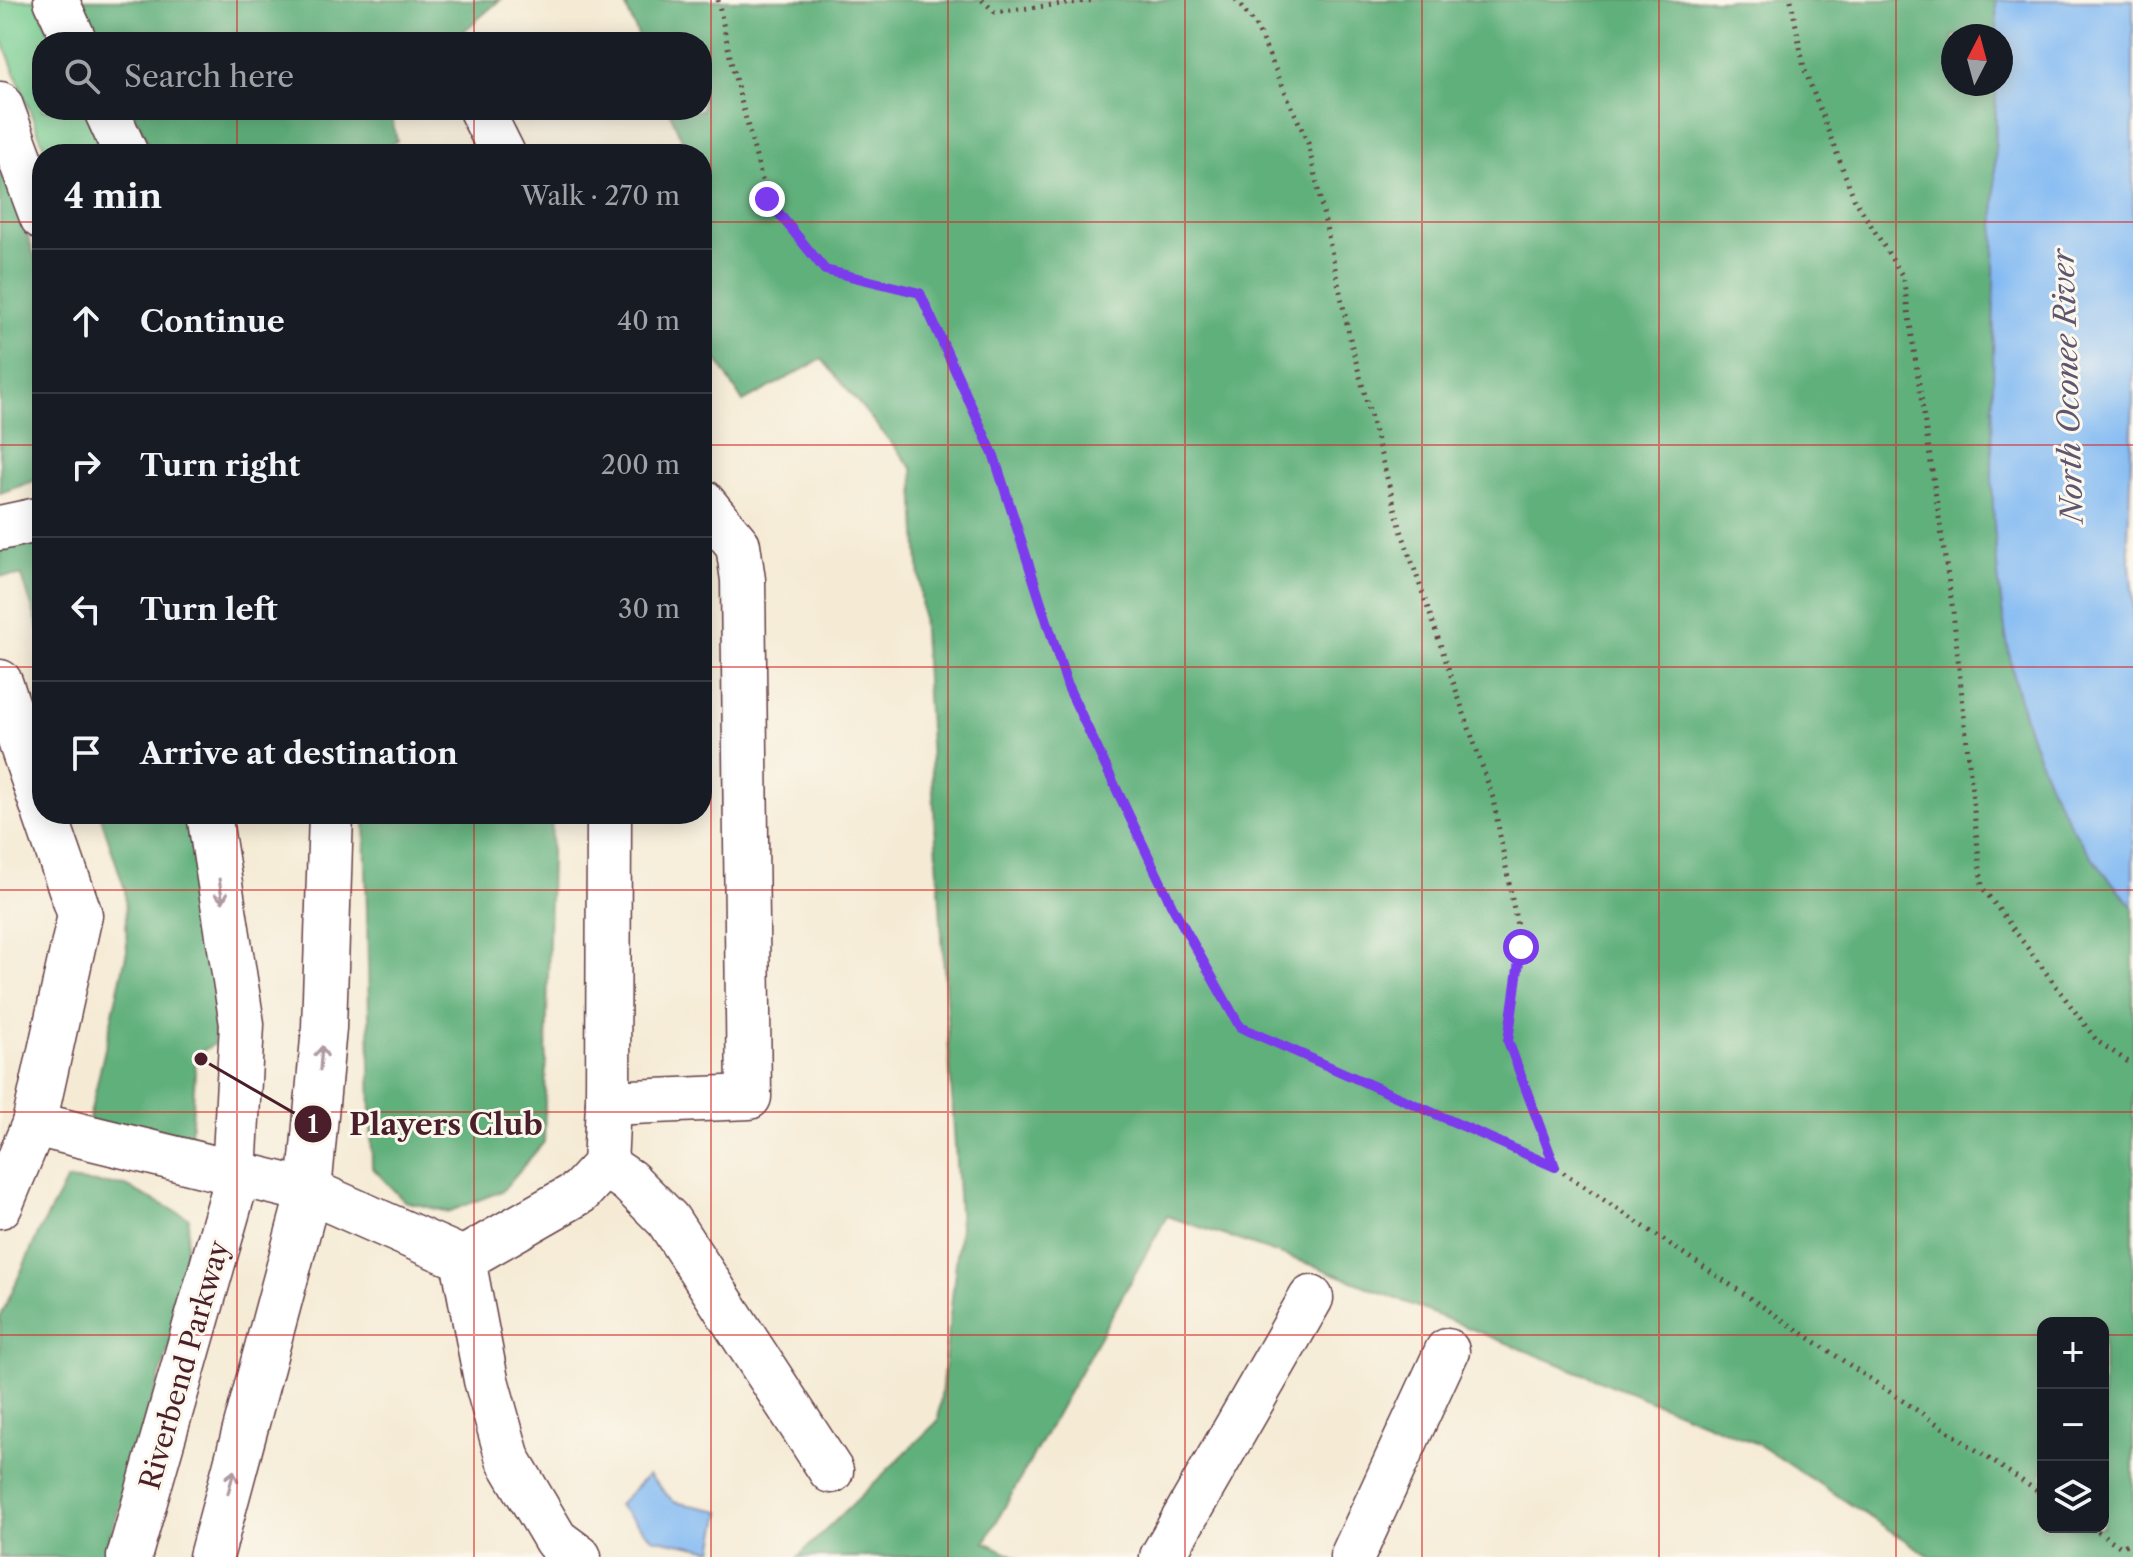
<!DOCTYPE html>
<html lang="en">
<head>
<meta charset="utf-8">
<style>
	body { margin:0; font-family:"Libre Caslon Text",serif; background:#20242c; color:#f1f3f6 }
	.controls { position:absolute; right:24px; bottom:24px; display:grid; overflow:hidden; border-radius:16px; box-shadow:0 4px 20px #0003 }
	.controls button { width:72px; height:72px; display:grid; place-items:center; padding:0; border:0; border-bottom:2px solid #363941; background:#171b24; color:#f1f3f6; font:40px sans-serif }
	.compass { position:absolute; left:1941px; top:24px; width:72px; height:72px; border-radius:50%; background:#171b24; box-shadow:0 4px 20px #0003; rotate:6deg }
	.stop { position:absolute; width:24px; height:24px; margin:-18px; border:6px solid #7c3aed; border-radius:50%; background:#fff }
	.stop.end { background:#7c3aed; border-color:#fff; box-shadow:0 2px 8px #0008 }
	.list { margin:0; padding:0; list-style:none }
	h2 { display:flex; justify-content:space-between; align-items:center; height:104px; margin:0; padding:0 32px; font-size:34px }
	h2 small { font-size:26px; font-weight:400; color:#9ea1a6 }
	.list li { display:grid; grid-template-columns:52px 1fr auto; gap:24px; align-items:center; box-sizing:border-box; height:144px; padding:0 32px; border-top:2px solid #363941 }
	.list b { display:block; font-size:30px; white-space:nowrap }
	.list em { font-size:26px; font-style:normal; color:#9ea1a6 }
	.icon { flex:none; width:44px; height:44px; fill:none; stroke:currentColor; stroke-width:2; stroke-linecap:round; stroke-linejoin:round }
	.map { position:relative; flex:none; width:2133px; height:1557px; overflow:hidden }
	.search { position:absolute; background:#171b24; box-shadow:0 4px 20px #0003; left:32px; top:32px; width:680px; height:88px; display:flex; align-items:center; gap:20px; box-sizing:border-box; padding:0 28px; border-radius:32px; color:#9ea1a6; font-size:30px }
	.panel { position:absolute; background:#171b24; box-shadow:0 4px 20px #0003; left:32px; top:144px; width:680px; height:680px; border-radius:32px }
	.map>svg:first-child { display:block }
</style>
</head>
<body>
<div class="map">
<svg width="2133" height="1557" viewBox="0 0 2133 1557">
	<rect width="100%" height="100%" fill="#fbf7ec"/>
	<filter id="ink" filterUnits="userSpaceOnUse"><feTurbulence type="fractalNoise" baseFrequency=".0125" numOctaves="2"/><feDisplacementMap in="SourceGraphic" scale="16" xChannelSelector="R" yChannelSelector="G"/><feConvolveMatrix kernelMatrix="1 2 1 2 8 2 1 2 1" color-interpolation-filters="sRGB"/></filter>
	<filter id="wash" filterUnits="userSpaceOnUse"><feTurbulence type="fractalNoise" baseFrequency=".006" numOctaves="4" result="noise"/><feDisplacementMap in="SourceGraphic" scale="32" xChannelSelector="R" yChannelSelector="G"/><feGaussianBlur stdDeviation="1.8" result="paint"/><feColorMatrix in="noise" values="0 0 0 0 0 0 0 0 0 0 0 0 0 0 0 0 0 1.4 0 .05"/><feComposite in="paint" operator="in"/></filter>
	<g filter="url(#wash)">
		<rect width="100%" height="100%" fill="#f5ebd5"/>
		<path fill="#77cd91" stroke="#60765e" stroke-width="2" d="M 0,0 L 35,0 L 54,42 L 42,42 L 42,110 L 86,110 L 106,154 L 47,154 L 0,34 Z"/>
		<g fill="#61b07b" stroke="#566853" stroke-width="2" fill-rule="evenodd">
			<path d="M 82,0 L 500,0 L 451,42 L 101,42 Z"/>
			<path d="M 623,0 L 1996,0 L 1997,36 L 1953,36 L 1953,84 L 1996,84 L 1992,481 C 1996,595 2009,711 2064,813 C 2082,848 2108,877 2133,907 L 2133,1557 L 1931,1557 L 1758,1444 L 1315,1266 L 1167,1216 L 985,1542 L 1016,1557 L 798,1557 L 938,1421 L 960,1227 L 913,469 L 822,359 L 743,402 L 702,336 L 702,154 L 688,154 L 669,110 L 702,110 L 702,42 L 641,42 ZM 2043,1323 L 2103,1323 L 2103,1527 L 2043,1527 Z"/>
			<path d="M 132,110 L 390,110 L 397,141 L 370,154 L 153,154 Z"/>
			<path d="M 0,159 L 42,277 L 42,478 L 0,493 Z"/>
			<path d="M 42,531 L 42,638 L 22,576 L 0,576 L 0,547 Z"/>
			<path d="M 100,814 L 192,814 L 214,941 L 214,1044 L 196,1055 L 191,1137 L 151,1135 L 87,1128 L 127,951 L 125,890 Z"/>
			<path d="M 365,814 L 552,814 L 544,1142 L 502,1191 L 448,1212 L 404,1201 L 372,1167 Z"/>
			<path d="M 67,1180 L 126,1186 L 189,1218 L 181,1308 L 104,1557 L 0,1557 L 0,1318 L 39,1232 Z"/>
		</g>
		<g fill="#82baf3" stroke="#666c8f" stroke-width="2">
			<path d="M 1996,0 L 2133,0 L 2133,398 L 2128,541 L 2133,600 L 2133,907 C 2108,877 2082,848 2064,813 C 2009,711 1996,595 1992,481 L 1996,84 L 2001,84 L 2001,36 L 1997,36 Z"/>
			<path d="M 648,1475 L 674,1502 L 721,1511 L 713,1550 L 652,1538 L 618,1505 Z"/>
		</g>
	</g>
	<g filter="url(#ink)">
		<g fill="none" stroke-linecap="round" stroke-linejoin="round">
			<g stroke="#643e44" stroke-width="47">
				<g id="minor">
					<path d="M 56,0 L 75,42"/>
					<path d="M 0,104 L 42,217"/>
					<path d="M 106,110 L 126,154"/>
					<path d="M 481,110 L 503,154"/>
					<path d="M 0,528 L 42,519"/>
					<path d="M 0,682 L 42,805"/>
					<path d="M 45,814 L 80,915 L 34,1124 L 309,1191 L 463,1259 L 580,1192 L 605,1165 L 608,1103 L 609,814"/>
					<path d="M 608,1103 L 749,1097 L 743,580 L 738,545 L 702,501"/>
					<path d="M 605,1165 L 629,1181 L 668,1220 L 831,1471"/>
					<path d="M 0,1206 L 34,1124"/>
					<path d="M 463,1259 L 486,1380 L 508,1459 L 556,1540 L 579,1557"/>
					<path d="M 129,1557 L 233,1193 L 242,1024 L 209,814"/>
					<path d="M 211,1557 L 309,1191 L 324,1028 L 331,814"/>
					<path d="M 1162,1557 L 1311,1298"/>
					<path d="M 1352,1557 L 1447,1351"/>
				</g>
			</g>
			<g stroke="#643e44" stroke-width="5" stroke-dasharray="2 6" stroke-linecap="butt">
				<path d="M 718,0 L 732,66 L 767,199 L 825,270 L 920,293 L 994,456 L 1068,687 L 1172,906 L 1240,1027 L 1555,1167 L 2043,1495"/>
				<path d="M 982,0 L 995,12 L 1095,0"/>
				<path d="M 1236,0 L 1257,28 L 1308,143 L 1351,343 L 1401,530 L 1493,798 L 1521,947 L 1508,1041 L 1555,1166"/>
				<path d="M 1791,0 L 1804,68 L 1854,198 L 1903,277 L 1953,611 L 1982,887 L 2097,1041 L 2133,1065"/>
				<path d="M 2091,1527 L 2121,1547 L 2133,1541"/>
			</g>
			<use href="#minor" stroke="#fff" stroke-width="44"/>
		</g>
		<defs><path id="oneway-shaft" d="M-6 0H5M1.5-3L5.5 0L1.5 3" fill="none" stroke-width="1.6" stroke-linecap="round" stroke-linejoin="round" transform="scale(2)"/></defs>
		<g stroke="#ae9aa0">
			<use href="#oneway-shaft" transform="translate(221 891) rotate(81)"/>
			<use href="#oneway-shaft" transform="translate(321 1058) rotate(-85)"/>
			<use href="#oneway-shaft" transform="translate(231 1482) rotate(-75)"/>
		</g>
	</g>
	<g fill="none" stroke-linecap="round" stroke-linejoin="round" filter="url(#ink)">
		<path stroke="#7c3aed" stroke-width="10" d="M 767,199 L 825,270 L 920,293 L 994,456 L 1068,687 L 1172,906 L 1240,1027 L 1555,1167 L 1508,1041 L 1521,947"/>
	</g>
	<path fill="none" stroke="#d62828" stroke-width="2" stroke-opacity="0.55" d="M 237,0 L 237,42M 474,0 L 474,42M 711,0 L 711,1557M 948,0 L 948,1557M 1185,0 L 1185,1557M 1422,0 L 1422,1557M 1659,0 L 1659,1557M 1896,0 L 1896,1557M 237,110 L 237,154M 474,110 L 474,154M 0,222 L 42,222M 702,222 L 2133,222M 0,445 L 42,445M 702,445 L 2133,445M 0,667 L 42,667M 702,667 L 2133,667M 237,814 L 237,1557M 474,814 L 474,1557M 0,890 L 2133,890M 0,1112 L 2133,1112M 0,1335 L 2043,1335M 2103,1335 L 2133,1335"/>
	<g text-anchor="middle" stroke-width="6" stroke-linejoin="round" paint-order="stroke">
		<g font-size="28" fill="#4a1f2b" stroke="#fbf7ec">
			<text transform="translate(184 1365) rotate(-74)" y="10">Riverbend Parkway</text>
		</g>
		<g font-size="30" font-style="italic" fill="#5e5571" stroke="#fbf7ec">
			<text transform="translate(2068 386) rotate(-92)" y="10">North Oconee River</text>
		</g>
	</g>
	<path fill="none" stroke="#4a1f2b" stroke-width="3" d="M201 1059L313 1124"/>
	<g fill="#4a1f2b" stroke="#fbf7ec" stroke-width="3">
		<circle cx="201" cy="1059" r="8"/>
		<circle cx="313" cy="1124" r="20"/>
	</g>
	<g font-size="24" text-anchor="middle" font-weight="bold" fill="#fff">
		<text x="313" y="1133">1</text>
	</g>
	<g font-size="30" text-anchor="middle" font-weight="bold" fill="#4a1f2b" stroke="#fbf7ec" stroke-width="6" stroke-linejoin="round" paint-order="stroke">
		<text x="446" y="1135">Players Club</text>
	</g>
</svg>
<div class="controls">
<button>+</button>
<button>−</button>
<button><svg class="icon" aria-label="layers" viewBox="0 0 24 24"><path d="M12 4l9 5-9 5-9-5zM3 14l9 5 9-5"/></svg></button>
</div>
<svg class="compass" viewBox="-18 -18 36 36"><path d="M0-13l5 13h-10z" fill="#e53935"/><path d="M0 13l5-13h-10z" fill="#9ea1a6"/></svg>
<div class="stop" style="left:1521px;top:947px"></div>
<div class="stop end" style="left:767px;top:199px"></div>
<div class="search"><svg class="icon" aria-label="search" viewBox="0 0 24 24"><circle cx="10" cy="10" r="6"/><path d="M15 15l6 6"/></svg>Search here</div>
<section class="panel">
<h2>4 min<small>Walk · 270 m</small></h2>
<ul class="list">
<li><svg class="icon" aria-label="ahead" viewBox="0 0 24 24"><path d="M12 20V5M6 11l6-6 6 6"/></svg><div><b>Continue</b></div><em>40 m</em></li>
<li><svg class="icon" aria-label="right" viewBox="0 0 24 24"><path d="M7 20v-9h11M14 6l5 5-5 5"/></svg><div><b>Turn right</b></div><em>200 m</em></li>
<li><svg class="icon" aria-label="left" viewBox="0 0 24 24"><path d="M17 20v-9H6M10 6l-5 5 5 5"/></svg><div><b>Turn left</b></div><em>30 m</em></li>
<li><svg class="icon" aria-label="arrive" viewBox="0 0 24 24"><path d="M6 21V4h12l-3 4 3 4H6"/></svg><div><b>Arrive at destination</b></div></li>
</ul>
</section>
</div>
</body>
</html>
